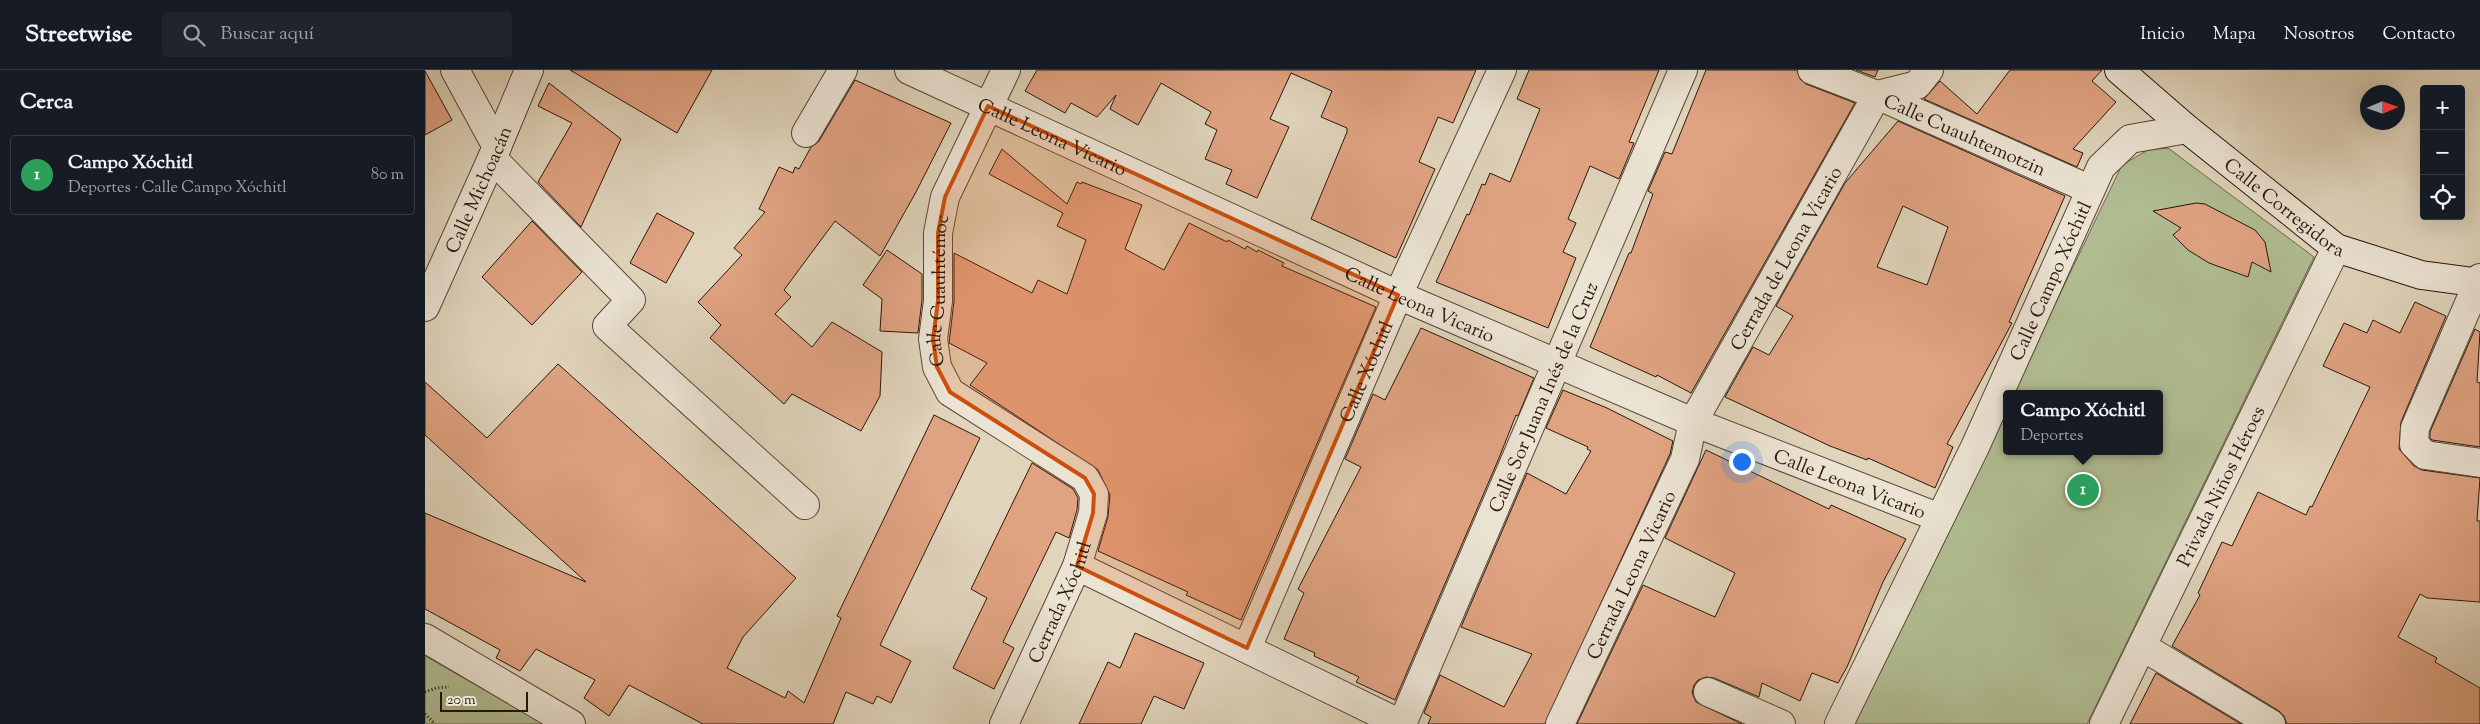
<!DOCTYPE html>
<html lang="es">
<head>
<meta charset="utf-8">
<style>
	body { margin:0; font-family:"Sorts Mill Goudy",serif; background:#20242c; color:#f1f3f6 }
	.controls { position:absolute; right:15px; top:15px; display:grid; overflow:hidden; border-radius:5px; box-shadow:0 5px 20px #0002 }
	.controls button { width:45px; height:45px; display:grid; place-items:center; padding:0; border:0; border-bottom:1px solid #363941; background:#171b24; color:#f1f3f6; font:25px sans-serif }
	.compass { position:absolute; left:1935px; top:15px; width:45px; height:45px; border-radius:50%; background:#171b24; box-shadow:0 5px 20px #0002; rotate:88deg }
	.scale { position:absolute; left:15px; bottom:12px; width:88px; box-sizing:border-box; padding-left:5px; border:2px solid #2b160a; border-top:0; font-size:14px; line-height:18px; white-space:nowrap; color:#2b160a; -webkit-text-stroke:4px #ebe3d3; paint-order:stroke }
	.you { position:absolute; left:1316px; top:391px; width:18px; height:18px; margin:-12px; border:4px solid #fff; border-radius:50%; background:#1a73e8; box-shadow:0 0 0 8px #1a73e833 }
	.badge { display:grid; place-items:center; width:32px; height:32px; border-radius:50%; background:#d93025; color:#fff; font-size:16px; font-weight:700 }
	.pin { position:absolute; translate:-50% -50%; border:2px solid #fff; box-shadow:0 1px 5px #0006 }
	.popup { position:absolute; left:1578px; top:320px; width:160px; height:65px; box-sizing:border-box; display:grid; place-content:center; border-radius:5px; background:#171b24; filter:drop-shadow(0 1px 4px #0005); font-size:16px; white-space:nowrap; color:#9ea1a6 }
	.popup b { font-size:19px; color:#f1f3f6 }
	.popup::after { content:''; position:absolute; left:50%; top:100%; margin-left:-10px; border:10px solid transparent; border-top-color:#171b24 }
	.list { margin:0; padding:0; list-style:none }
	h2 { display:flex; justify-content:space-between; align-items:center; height:65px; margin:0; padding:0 20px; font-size:21px }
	h2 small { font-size:16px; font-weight:400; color:#9ea1a6 }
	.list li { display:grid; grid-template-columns:32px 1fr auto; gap:15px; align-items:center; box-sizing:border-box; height:80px; margin:0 10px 10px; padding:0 10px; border:1px solid #363941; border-radius:5px }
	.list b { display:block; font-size:19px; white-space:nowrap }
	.list p { margin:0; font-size:16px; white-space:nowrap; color:#9ea1a6 }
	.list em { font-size:16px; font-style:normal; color:#9ea1a6 }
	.icon { flex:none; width:28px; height:28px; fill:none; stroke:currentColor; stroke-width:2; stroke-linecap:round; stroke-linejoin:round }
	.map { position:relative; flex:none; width:2055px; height:654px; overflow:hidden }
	header { display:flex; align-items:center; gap:30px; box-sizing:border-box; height:70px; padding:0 25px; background:#171b24; border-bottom:1px solid #363941 }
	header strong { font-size:24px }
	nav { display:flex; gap:28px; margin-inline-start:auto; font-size:18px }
	.search { width:350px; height:45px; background:#20242c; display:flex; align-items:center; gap:12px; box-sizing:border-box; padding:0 18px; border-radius:5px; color:#9ea1a6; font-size:19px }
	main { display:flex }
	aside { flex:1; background:#171b24 }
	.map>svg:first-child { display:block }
</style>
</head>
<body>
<header>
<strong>Streetwise</strong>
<div class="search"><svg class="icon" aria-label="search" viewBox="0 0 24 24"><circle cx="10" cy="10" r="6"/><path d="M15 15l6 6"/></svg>Buscar aquí</div>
<nav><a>Inicio</a><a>Mapa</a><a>Nosotros</a><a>Contacto</a></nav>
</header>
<main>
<aside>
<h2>Cerca<small></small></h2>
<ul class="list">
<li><span class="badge" style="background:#2e9e5b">1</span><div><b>Campo Xóchitl</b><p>Deportes · Calle Campo Xóchitl</p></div><em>80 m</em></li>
</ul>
</aside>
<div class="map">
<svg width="2055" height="654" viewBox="0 0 2055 654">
	<rect width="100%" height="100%" fill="#e0d4bb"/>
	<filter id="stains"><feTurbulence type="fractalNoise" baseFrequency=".004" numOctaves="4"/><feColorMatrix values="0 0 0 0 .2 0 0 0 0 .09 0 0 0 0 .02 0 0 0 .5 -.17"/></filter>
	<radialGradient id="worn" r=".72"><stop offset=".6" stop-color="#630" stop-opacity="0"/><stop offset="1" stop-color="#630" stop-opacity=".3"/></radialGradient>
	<g fill="#b0bd92" stroke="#6e6a4e">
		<path d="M 1743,78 L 1889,187 L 1662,654 L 1428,654 L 1582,334 L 1582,381 L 1734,381 L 1734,324 L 1587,324 L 1697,95 L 1723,80 Z"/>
		<path d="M 0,586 L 120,654 L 2,654 L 0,652 Z"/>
	</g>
	<g fill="#e0a382" stroke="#2b160a" fill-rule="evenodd">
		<path d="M 145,0 L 287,0 L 252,63 Z"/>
		<path d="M 612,0 L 1051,0 L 1028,53 L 1013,47 L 994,92 L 1010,99 L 971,188 L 886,149 L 922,62 L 922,58 L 896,47 L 907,21 L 866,3 L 845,49 L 864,57 L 832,128 L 801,114 L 807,100 L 780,89 L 792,60 L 780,54 L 786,42 L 736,13 L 713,55 L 685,39 L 691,25 L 672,47 L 646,33 L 640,43 L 600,21 Z"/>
		<path d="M 1104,0 L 1234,0 L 1204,72 L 1209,73 L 1194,109 L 1165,96 L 1143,149 L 1151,153 L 1138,182 L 1151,188 L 1123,258 L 1011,212 L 1042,144 L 1044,145 L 1057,114 L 1060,115 L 1065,103 L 1085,112 L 1115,39 L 1092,29 Z"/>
		<path d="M 1281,0 L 1372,0 L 1375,9 L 1381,14 L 1430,33 L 1266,323 L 1232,305 L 1231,307 L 1165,277 L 1204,183 L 1206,183 L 1228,124 L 1223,121 L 1240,82 L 1247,84 Z"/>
		<path d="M 1431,0 L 1453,0 L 1450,7 Z"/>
		<path d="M 1585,0 L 1677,0 L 1667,11 L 1691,32 L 1648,79 L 1658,83 L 1652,97 L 1499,29 L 1515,11 L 1552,44 Z"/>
		<path d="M 0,1 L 27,50 L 0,65 Z"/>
		<path d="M 430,10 L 526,53 L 491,122 L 455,186 L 410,151 L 359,220 L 366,227 L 350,244 L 387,277 L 407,252 L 457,282 L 455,326 L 436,361 L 367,324 L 359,334 L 285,268 L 296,255 L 273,232 L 317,185 L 309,178 L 340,142 L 334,139 L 354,97 L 368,103 L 370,97 L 374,99 L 386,77 L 394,71 Z"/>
		<path d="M 124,13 L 196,69 L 156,157 L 113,112 L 147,53 L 113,36 Z"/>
		<path d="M 1473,51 L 1640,126 L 1584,252 L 1587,253 L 1522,374 L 1528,377 L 1510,418 L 1443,388 L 1442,390 L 1405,376 L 1300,327 L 1328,277 L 1344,285 L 1368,246 L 1351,236 L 1420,113 ZM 1478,136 L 1523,157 L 1502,215 L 1452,197 Z"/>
		<path d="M 577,79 L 642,134 L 652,112 L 656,114 L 657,112 L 717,135 L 700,179 L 739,200 L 764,153 L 802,172 L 803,170 L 820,179 L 822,176 L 832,182 L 833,180 L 859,193 L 857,196 L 951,237 L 816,550 L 761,525 L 763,522 L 673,481 L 683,447 L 685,425 L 673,400 L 545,315 L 562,293 L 524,273 L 529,231 L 529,183 L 607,223 L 613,210 L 642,224 L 661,170 L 632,156 L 638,143 L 564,104 Z"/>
		<path d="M 1771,133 L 1780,134 L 1830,160 L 1840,172 L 1846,202 L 1827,192 L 1823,207 L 1784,193 L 1763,180 L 1748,165 L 1756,158 L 1728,141 Z"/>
		<path d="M 232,143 L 269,163 L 241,213 L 205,193 Z"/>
		<path d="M 107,151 L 157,202 L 107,255 L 57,207 Z"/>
		<path d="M 462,180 L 497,204 L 497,230 L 493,263 L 455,261 L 457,229 L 438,215 Z"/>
		<path d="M 1990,232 L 2021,246 L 1976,352 L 1974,379 L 1989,396 L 1997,400 L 2055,408 L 2052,451 L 2055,451 L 2055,532 L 2002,528 L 1995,524 L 1973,567 L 2012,588 L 2010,592 L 2055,618 L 2055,654 L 1862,654 L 1859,646 L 1854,641 L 1747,576 L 1775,525 L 1773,523 L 1797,472 L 1807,476 L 1833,422 L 1881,445 L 1885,436 L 1887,437 L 1945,317 L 1898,296 L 1919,253 L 1942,263 L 1948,250 L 1975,263 Z"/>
		<path d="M 996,258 L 1109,308 L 1093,346 L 1091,345 L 1074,388 L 970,630 L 931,612 L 934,607 L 889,586 L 890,583 L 859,569 L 879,523 L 873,519 L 936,397 L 920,389 L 948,324 L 960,330 Z"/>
		<path d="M 2050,259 L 2055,262 L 2052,312 L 2055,313 L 2055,377 L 2007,370 L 2005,368 L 2005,362 Z"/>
		<path d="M 133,294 L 371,508 L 318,567 L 302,598 L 360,628 L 363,621 L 379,633 L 416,548 L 412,546 L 509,345 L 555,368 L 455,575 L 486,591 L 466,633 L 452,626 L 448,634 L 421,622 L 408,654 L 278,654 L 204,615 L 184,646 L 159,628 L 170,610 L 111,579 L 95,601 L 71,588 L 75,580 L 0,539 L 0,443 L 161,512 L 0,365 L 0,312 L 62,368 Z"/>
		<path d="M 1138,320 L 1182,338 L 1248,371 L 1245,384 L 1120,654 L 1003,654 L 1006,647 L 999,643 L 1015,605 L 1079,637 L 1107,584 L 1036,557 L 1102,403 L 1141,424 L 1166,381 L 1162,379 L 1163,377 L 1121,358 Z"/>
		<path d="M 1281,380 L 1404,439 L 1406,435 L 1481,469 L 1458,512 L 1422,597 L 1413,613 L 1387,603 L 1375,631 L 1337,613 L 1334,627 L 1289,608 L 1281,607 L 1273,610 L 1269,615 L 1267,623 L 1271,632 L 1317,654 L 1152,654 L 1218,515 L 1290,547 L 1310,503 L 1240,468 Z"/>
		<path d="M 607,393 L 648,419 L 653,428 L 652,440 L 644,468 L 631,462 L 578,572 L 589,578 L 569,619 L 528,598 L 562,528 L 546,519 Z"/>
		<path d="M 710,563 L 779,593 L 759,639 L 729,626 L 716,654 L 654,654 L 683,592 L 695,598 Z"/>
		<path d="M 1731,603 L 1816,654 L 1705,654 Z"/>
	</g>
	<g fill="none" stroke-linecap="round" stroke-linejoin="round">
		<g stroke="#584636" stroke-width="30">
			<g id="street">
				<path d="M 30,0 L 72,77"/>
				<path id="s1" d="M 484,0 L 973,225 L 1268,352 L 1515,448"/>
				<path id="s2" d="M 1387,0 L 1452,25 L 1664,119"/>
				<path d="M 381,63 L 418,0"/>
				<path d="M 67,88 L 206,230 L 182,256 L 380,435"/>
				<path d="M 2055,208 L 1990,358 L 1989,374 L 2000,385 L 2055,393"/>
				<path id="s3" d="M 0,237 L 72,77 L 104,0"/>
				<path d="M 652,496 L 976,654"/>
				<path d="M 0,568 L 146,654"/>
				<path d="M 1718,577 L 1846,654"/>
				<path id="s4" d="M 822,578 L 973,225 L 1077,0"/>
				<path d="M 1283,622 L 1356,654"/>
				<path id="s5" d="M 579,654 L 652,496 L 668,443 L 669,424 L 660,408 L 525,322 L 512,297 L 508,269 L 513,231 L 513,163 L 520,127 L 581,0"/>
				<path id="s6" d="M 977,654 L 1258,0"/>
				<path id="s7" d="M 1135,654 L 1260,389 L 1268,352 L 1452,25 L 1492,15 L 1504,0"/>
				<path id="s8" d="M 1414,654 L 1550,377 L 1676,97 L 1705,69 L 1762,59"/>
				<path id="s9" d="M 1679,654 L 1911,178"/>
			</g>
		</g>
		<g stroke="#2b160a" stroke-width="30">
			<g id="secondary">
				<path id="s10" d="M 1694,0 L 1762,59 L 1911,178 L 1996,205 L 2055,213"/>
			</g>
		</g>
		<g stroke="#2b160a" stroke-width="3" stroke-dasharray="1 2.5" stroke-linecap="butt">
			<path d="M 0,622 L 11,618 L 24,617"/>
			<path d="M 0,644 L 10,654"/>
		</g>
		<use href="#street" stroke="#ebe3d3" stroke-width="28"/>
		<use href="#secondary" stroke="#ebe3d3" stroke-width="28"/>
	</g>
	<path fill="#cc4f0c" fill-opacity="0.2" stroke="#cc4f0c" stroke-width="4" stroke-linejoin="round" d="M 563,36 L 973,225 L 822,578 L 652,496 L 668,443 L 669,424 L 660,408 L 525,322 L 512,297 L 508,269 L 513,231 L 513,163 L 520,127 Z"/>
	<g text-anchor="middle" stroke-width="4.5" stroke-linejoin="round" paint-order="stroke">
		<g font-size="19" fill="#2b160a" stroke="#ebe3d3">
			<text dy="7" stroke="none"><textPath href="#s2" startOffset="166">Calle Cuauhtemotzin</textPath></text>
			<text dy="7" stroke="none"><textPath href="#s1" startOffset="158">Calle Leona Vicario</textPath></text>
			<text dy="7" stroke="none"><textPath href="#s3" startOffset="129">Calle Michoacán</textPath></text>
			<text dy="7" stroke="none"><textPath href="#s10" startOffset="215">Calle Corregidora</textPath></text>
			<text dy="7" stroke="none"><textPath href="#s7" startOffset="519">Cerrada de Leona Vicario</textPath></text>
			<text dy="7" stroke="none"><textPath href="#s8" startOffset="491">Calle Campo Xóchitl</textPath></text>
			<text dy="7" stroke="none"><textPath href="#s5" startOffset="532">Calle Cuauhtémoc</textPath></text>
			<text dy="7" stroke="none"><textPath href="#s1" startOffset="562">Calle Leona Vicario</textPath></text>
			<text dy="7" stroke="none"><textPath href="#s4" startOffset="301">Calle Xóchitl</textPath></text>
			<text dy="7" stroke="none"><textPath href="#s6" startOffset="356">Calle Sor Juana Inés de la Cruz</textPath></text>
			<text dy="7" stroke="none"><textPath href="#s1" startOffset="1028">Calle Leona Vicario</textPath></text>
			<text dy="7" stroke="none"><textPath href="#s9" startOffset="265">Privada Niños Héroes</textPath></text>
			<text dy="7" stroke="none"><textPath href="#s7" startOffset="165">Cerrada Leona Vicario</textPath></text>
			<text dy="7" stroke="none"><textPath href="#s5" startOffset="134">Cerrada Xóchitl</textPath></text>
		</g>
	</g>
	<rect width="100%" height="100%" filter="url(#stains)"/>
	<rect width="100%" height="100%" fill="url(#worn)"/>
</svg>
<div class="controls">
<button>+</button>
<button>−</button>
<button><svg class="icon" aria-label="locate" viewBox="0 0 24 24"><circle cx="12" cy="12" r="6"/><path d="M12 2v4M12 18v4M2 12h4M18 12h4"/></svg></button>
</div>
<svg class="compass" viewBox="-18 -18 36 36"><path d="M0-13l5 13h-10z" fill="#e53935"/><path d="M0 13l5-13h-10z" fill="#9ea1a6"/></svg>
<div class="scale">20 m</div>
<div class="you"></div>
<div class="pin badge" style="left:1658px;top:420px;background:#2e9e5b">1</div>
<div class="popup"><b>Campo Xóchitl</b>Deportes</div>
</div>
</main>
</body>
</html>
